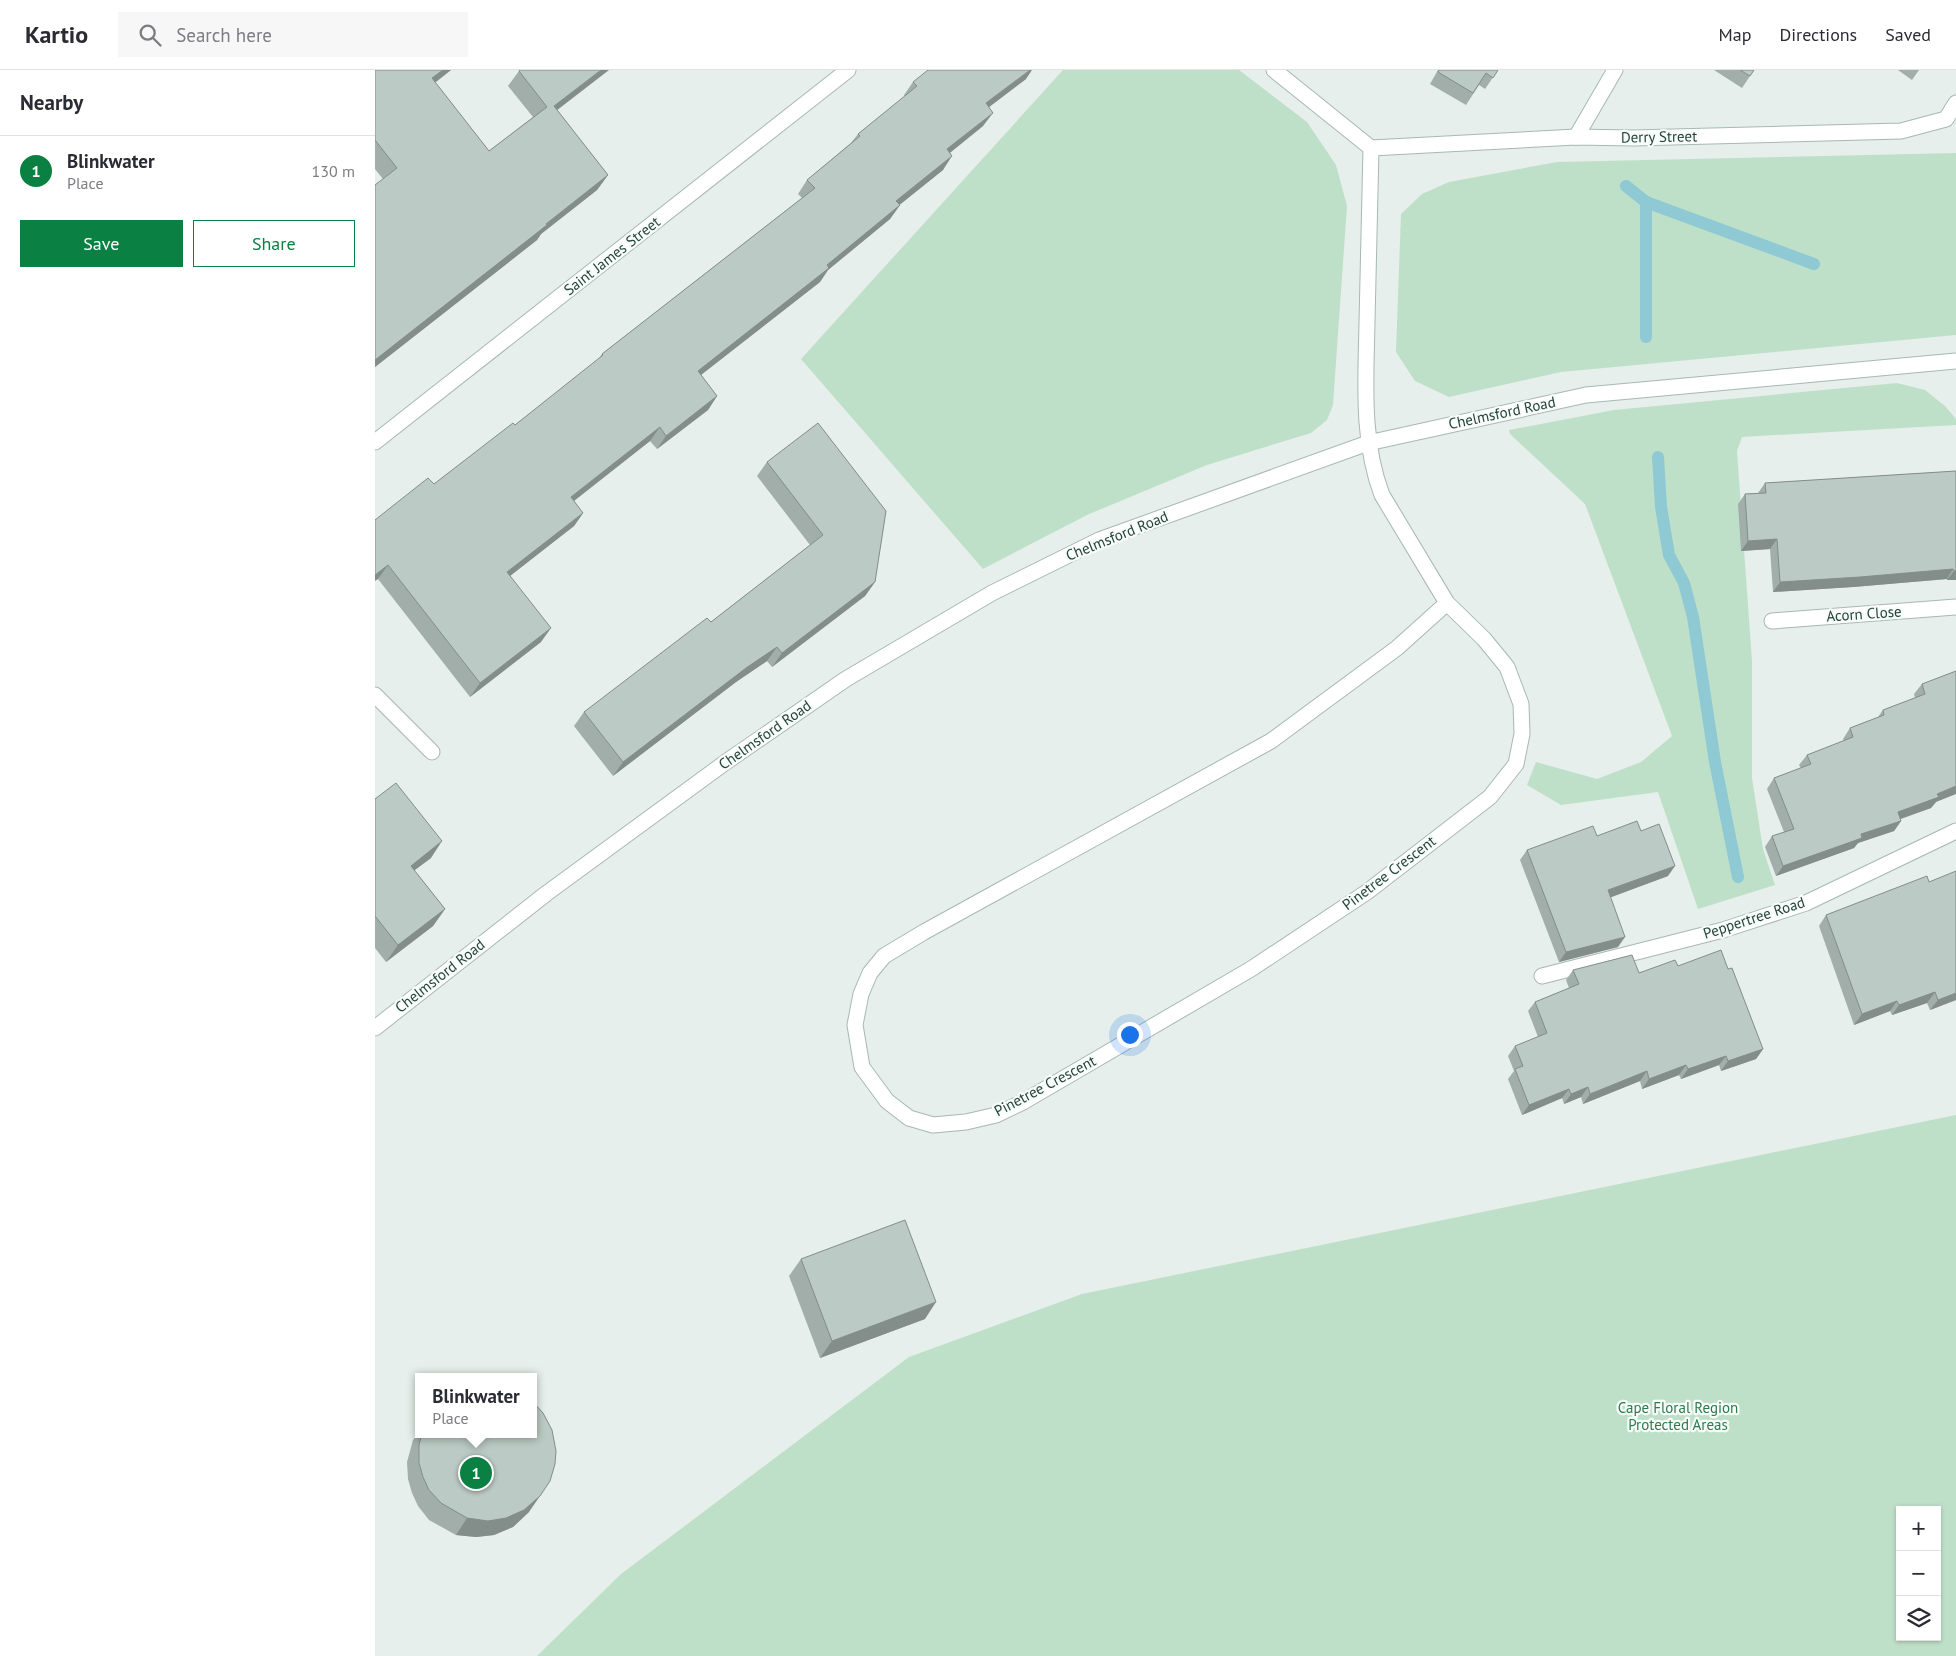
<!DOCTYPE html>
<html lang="en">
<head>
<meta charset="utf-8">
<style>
	body { margin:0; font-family:"PT Sans",sans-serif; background:#f7f7f7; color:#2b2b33 }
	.controls { position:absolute; right:15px; bottom:15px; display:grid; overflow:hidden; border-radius:0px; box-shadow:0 1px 4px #0004 }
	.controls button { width:45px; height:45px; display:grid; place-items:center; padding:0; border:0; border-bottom:1px solid #e1e1e2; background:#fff; color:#2b2b33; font:25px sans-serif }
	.you { position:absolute; left:754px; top:964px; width:18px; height:18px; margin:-12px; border:4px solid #fff; border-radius:50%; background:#1a73e8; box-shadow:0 0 0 8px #1a73e833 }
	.badge { display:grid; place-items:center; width:32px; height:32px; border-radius:50%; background:#0b8043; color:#fff; font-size:16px; font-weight:700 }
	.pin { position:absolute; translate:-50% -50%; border:2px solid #fff; box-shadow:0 1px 5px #0006 }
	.popup { position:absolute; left:40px; top:1303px; width:122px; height:65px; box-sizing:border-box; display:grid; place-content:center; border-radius:0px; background:#fff; filter:drop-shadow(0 1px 4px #0005); font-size:16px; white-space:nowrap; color:#7c7c81 }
	.popup b { font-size:19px; color:#2b2b33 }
	.popup::after { content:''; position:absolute; left:50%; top:100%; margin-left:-10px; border:10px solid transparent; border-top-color:#fff }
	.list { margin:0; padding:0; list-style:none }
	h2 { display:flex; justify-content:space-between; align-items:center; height:65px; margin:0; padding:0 20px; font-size:21px }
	h2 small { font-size:16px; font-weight:400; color:#7c7c81 }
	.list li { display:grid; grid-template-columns:32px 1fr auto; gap:15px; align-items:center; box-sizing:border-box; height:70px; padding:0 20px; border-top:1px solid #e1e1e2 }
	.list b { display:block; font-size:19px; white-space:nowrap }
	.list p { margin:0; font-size:16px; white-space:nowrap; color:#7c7c81 }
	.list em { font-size:16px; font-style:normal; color:#7c7c81 }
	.actions { display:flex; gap:10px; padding:15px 20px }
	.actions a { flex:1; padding:11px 0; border:1px solid #0b8043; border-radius:0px; text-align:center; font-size:18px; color:#0b8043 }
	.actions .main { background:#0b8043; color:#fff }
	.icon { flex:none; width:28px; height:28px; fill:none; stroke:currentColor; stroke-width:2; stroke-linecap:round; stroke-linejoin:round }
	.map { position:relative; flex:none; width:1581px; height:1586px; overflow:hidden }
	header { display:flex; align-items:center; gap:30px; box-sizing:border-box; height:70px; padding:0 25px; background:#fff; border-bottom:1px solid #e1e1e2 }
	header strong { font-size:24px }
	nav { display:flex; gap:28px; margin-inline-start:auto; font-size:18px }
	.search { width:350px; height:45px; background:#f7f7f7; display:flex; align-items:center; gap:12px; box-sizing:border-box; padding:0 18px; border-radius:0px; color:#7c7c81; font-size:19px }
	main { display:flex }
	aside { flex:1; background:#fff }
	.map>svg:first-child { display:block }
</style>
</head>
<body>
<header>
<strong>Kartio</strong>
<div class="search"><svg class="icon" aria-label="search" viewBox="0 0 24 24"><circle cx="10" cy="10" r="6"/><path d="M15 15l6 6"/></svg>Search here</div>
<nav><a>Map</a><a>Directions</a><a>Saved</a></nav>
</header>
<main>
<aside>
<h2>Nearby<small></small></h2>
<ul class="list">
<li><span class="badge">1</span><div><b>Blinkwater</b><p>Place</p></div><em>130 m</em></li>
</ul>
<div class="actions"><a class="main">Save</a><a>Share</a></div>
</aside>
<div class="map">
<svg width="1581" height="1586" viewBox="0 0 1581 1586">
	<rect width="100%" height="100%" fill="#e6efeb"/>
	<g fill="#bfe0c8" fill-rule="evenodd">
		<path d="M 688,0 L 864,0 L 932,52 L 961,95 L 972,136 L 958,335 L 952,350 L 936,363 L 832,395 L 712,445 L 608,499 L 426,289 Z"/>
		<path d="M 1581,83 L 1581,265 L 1186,302 L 1074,327 L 1040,311 L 1021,282 L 1026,144 L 1047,124 L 1074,112 L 1182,92 Z"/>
		<path d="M 1522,313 L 1550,320 L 1570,336 L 1581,349 L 1581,355 L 1367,367 L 1362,381 L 1377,591 L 1377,708 L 1388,779 L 1400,815 L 1323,839 L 1283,722 L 1186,735 L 1152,715 L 1161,692 L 1222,709 L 1266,692 L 1297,666 L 1210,434 L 1135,364 L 1134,360 L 1239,340 Z"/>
		<path d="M 1581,1045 L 1581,1586 L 162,1586 L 246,1504 L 534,1287 L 707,1224 ZM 1525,1440 L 1562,1440 L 1562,1567 L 1525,1567 Z"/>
	</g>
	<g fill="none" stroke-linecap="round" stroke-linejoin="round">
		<g stroke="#8ec9d4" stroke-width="12">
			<path d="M 1251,116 L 1271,132 L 1439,194"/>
			<path d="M 1271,132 L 1271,267"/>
			<path d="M 1283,387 L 1286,437 L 1294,485 L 1309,513 L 1318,547 L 1340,692 L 1363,807"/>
		</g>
		<g stroke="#a8b8b2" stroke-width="17">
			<g id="minor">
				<path d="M 899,0 L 996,78 L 1201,67 L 1258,68 L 1526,61 L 1571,49 L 1581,33"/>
				<path d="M 1201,67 L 1240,0"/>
				<path d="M 996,78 C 995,136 993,194 992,252 C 991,310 986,370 1007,425 L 1072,533 L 1109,569 L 1132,597 L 1146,634 L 1147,664 L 1141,694 L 1115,727 L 992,822 L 876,899 L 648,1032 L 621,1045 L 591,1052 L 558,1055 L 534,1048 L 512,1031 L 487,997 L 480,955 L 486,924 L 495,903 L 509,886 L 549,862 L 896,671 L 1022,578 L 1072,533"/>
				<path d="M 0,372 L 473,0"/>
				<path d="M 1397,551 L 1581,537"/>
				<path d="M 0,625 L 57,682"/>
				<path d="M 1167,906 L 1348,860 L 1431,833 L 1581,761"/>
				<path d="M 0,958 L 172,823 L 351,692 L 471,609 L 617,523 L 724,470 L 993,373 L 1211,325 L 1581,291"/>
			</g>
		</g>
		<use href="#minor" stroke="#fff" stroke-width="15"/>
	</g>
	<g fill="#a1aea9">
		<path d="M 0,0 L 76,0 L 60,13 L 114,81 L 158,47 L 133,16 L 144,1 L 182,40 L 233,105 L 222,120 L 166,164 L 162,170 L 0,297 L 0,115 L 8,109 L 0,99 Z"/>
		<path d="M 1063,0 L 1123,0 L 1110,19 L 1104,15 L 1091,35 L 1055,14 Z"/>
		<path d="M 1339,0 L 1379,0 L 1367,18 Z"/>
		<path d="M 1523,0 L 1544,0 L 1537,10 Z"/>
		<path d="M 651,9 L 614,37 L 608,56 L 575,83 L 568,100 L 524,135 L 525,135 L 515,149 L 453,200 L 445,212 L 326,305 L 342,326 L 333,340 L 282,379 L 275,371 L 199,431 L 208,443 L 199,456 L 135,506 L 166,572 L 95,627 L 3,509 L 59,414 L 140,355 L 223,290 L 227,284 L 427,128 L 423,124 L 432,110 L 476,73 L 483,64 L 530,27 L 529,25 L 538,12 Z"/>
		<path d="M 392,392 L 500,512 L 490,526 L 397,597 L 392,591 L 361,612 L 238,706 L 199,656 L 209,642 L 336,552 L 435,475 L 382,406 Z"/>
		<path d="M 1581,401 L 1581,510 L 1572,510 L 1572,509 L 1478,517 L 1398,522 L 1395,479 L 1366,481 L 1363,434 L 1370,424 L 1383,423 L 1390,413 Z"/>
		<path d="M 1581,601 L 1561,732 L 1556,738 L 1526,749 L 1526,751 L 1519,761 L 1483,773 L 1479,778 L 1401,806 L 1390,777 L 1397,766 L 1409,762 L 1392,719 L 1399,708 L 1426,698 L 1424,695 L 1432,685 L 1469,671 L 1468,669 L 1475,658 L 1503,647 L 1508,640 L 1540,628 L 1539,624 L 1547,614 Z"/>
		<path d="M 0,729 L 56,788 L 39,800 L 70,839 L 58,856 L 11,892 L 0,878 Z"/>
		<path d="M 1266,761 L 1293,806 L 1235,827 L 1243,877 L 1184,892 L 1145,790 L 1152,780 L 1222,766 Z"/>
		<path d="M 1451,845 L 1581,930 L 1555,940 L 1552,933 L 1517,945 L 1515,941 L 1479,955 L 1444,856 Z"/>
		<path d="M 1303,896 L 1353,899 L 1388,979 L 1381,989 L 1346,1001 L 1344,995 L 1306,1009 L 1304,1005 L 1267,1019 L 1265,1011 L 1208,1034 L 1206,1027 L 1189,1034 L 1187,1028 L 1147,1045 L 1133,1009 L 1139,1001 L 1133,986 L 1140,976 L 1163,967 L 1153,941 L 1160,932 L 1194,918 L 1191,910 L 1198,900 L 1264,903 Z"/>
		<path d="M 426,1189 L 550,1249 L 445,1288 L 414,1206 Z"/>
		<path d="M 44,1363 L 44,1364 L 158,1364 L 154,1442 L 138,1457 L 119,1465 L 101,1467 L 81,1465 L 54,1450 L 43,1436 L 37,1423 L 33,1409 L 32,1392 L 38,1370 Z"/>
	</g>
	<g fill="#838d89">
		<path d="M 68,0 L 76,0 L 46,23 L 57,8 Z"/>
		<path d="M 226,0 L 234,0 L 168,51 L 179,36 Z"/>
		<path d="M 655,0 L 657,0 L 651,9 L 601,47 L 611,33 Z"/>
		<path d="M 618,43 L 608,56 L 562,93 L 572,79 Z"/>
		<path d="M 577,86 L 568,100 L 512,145 L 521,131 Z"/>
		<path d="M 233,105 L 222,120 L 166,164 L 162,170 L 0,297 L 0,290 Z"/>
		<path d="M 525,135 L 515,149 L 453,200 L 445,212 L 313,315 L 323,301 Z"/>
		<path d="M 342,326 L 333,340 L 282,379 L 291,366 Z"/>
		<path d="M 285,357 L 275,371 L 186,441 L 196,427 Z"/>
		<path d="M 208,443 L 199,456 L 122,516 L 132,502 Z"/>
		<path d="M 1402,469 L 1395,479 L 1366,481 L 1373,471 Z"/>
		<path d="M 13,495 L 3,509 L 0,511 L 0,505 Z"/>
		<path d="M 1578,499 L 1572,509 L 1478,517 L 1398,522 L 1405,512 Z"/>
		<path d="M 1579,501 L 1581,501 L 1581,510 L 1572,510 Z"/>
		<path d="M 500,512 L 490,526 L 397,597 L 407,583 Z"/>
		<path d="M 176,558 L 166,572 L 95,627 L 105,613 Z"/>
		<path d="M 402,577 L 392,591 L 361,612 L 238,706 L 248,692 L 371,598 Z"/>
		<path d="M 1581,716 L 1581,724 L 1561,732 L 1556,738 L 1516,752 L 1523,742 L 1562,724 Z"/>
		<path d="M 1526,751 L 1519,761 L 1483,773 L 1479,778 L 1401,806 L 1408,796 L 1486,764 Z"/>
		<path d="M 67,771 L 56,788 L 24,812 L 36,796 Z"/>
		<path d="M 1300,796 L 1293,806 L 1226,831 L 1233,820 Z"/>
		<path d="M 70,839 L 58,856 L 11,892 L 23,875 Z"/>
		<path d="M 1250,867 L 1243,877 L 1184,892 L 1191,882 Z"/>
		<path d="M 1560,922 L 1552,933 L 1517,945 L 1524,935 Z"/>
		<path d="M 1581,923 L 1581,930 L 1555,940 L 1563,930 Z"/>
		<path d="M 1522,931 L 1515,941 L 1479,955 L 1487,944 Z"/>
		<path d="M 1388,979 L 1381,989 L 1346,1001 L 1353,991 Z"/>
		<path d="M 1351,986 L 1344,995 L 1306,1009 L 1313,999 Z"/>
		<path d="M 1311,995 L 1304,1005 L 1267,1019 L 1274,1009 Z"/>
		<path d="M 1272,1001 L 1265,1011 L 1208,1034 L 1215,1024 Z"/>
		<path d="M 1213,1017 L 1206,1027 L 1189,1034 L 1196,1024 Z"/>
		<path d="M 1194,1019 L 1187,1028 L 1147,1045 L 1154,1035 Z"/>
		<path d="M 561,1232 L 550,1249 L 445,1288 L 457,1271 Z"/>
		<path d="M 165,1426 L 154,1442 L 138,1457 L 119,1465 L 101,1467 L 81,1465 L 92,1448 Z"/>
	</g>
	<g fill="#bbcac4" stroke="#838d89">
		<path d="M 0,0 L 68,0 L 57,8 L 114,81 L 172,37 L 144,1 L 145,0 L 226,0 L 179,36 L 233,105 L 171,154 L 172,155 L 0,290 L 0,115 L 22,98 L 0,70 Z"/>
		<path d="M 553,0 L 655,0 L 611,33 L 618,43 L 572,79 L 577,86 L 521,131 L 525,135 L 452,195 L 454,198 L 323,301 L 342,326 L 291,366 L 285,357 L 196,427 L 208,443 L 132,502 L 176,558 L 105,613 L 13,495 L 0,505 L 0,450 L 53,408 L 59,414 L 138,353 L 140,355 L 228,285 L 227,284 L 440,118 L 432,110 L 485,66 L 483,64 L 542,16 L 538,12 Z"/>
		<path d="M 1064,0 L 1123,0 L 1118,8 L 1111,3 L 1098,23 L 1063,2 Z"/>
		<path d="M 1365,0 L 1379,0 L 1375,6 Z"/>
		<path d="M 443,353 L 511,441 L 500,512 L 407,583 L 402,577 L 371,598 L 248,692 L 209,642 L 332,548 L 336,552 L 448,465 L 392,392 Z"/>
		<path d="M 1581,401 L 1581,501 L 1579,501 L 1578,499 L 1485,507 L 1405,512 L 1402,469 L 1373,471 L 1370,424 L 1391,423 L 1390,413 Z"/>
		<path d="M 1581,601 L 1581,716 L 1562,724 L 1564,727 L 1523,742 L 1526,751 L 1486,764 L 1487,768 L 1408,796 L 1397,766 L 1419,759 L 1399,708 L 1436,694 L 1432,685 L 1478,667 L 1475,658 L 1509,645 L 1508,640 L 1550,624 L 1547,614 Z"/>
		<path d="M 21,713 L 67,771 L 36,796 L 70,839 L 23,875 L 0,846 L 0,729 Z"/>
		<path d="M 1262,751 L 1266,761 L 1284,754 L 1300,796 L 1233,820 L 1250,867 L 1191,882 L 1152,780 L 1218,756 L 1222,766 Z"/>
		<path d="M 1581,801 L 1581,923 L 1563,930 L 1560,922 L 1524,935 L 1522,931 L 1487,944 L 1451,845 L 1552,806 L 1554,812 Z"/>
		<path d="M 1346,880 L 1353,899 L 1357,898 L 1388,979 L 1353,991 L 1351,986 L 1313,999 L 1311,995 L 1274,1009 L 1272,1001 L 1215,1024 L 1213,1017 L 1196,1024 L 1194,1019 L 1154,1035 L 1140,999 L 1148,996 L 1140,976 L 1172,963 L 1160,932 L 1204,914 L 1198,900 L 1257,885 L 1264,903 L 1300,890 L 1303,896 Z"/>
		<path d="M 530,1150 L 561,1232 L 457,1271 L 426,1189 Z"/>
		<path d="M 158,1332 L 168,1343 L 177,1360 L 181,1381 L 180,1394 L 175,1411 L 165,1426 L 149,1440 L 131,1448 L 113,1451 L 92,1448 L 66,1433 L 54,1420 L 48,1407 L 44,1393 L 44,1375 L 47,1364 L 158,1364 Z"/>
	</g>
	<g text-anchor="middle" stroke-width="4.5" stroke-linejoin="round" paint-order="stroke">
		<g font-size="15" fill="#24423a" stroke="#f7fbf9">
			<text transform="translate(1284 67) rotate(-1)" y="5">Derry Street</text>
			<text transform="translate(237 186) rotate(-38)" y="5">Saint James Street</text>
			<text transform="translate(1127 343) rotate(-12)" y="5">Chelmsford Road</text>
			<text transform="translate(742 466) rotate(-22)" y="5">Chelmsford Road</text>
			<text transform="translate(1489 544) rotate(-4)" y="5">Acorn Close</text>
			<text transform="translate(390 665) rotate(-35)" y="5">Chelmsford Road</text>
			<text transform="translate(1014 803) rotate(-37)" y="5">Pinetree Crescent</text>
			<text transform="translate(1379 848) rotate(-18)" y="5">Peppertree Road</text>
			<text transform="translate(65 906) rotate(-38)" y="5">Chelmsford Road</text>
			<text transform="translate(670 1016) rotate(-28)" y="5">Pinetree Crescent</text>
		</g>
		<g font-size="15" fill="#2d7a4b" stroke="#f7fbf9">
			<text x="1303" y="1343">Cape Floral Region<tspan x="1303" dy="17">Protected Areas</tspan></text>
		</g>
	</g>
</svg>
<div class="controls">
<button>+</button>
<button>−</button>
<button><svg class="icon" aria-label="layers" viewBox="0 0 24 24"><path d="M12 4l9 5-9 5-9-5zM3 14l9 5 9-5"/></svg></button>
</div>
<div class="you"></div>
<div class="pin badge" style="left:101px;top:1403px">1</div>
<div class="popup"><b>Blinkwater</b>Place</div>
</div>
</main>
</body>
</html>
